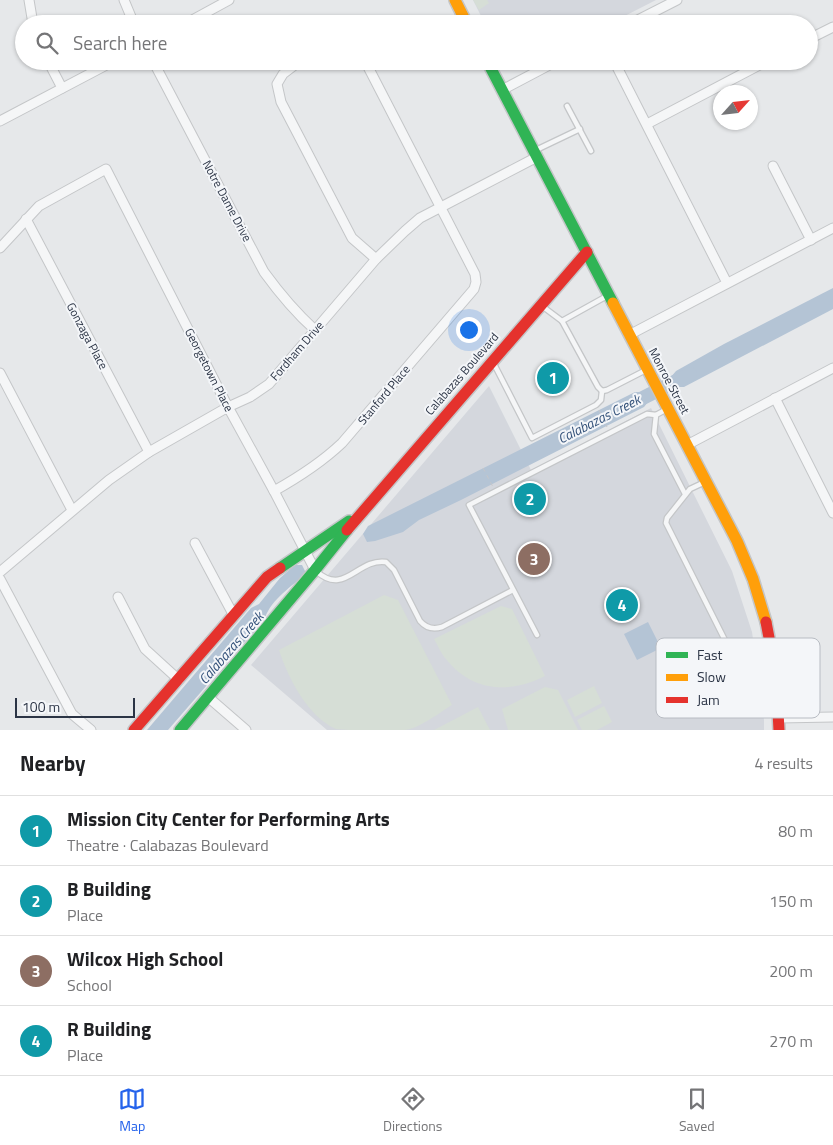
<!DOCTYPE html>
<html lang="en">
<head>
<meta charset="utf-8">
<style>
	body { margin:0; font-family:"Titillium Web",sans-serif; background:#f2f2f2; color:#202124 }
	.compass { position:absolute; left:713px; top:85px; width:45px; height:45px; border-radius:50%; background:#fff; box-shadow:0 1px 4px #0004; rotate:63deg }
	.scale { position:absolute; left:15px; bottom:12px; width:120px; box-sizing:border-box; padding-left:5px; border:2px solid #2b3445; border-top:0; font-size:14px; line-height:18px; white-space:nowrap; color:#2b3445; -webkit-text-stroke:4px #f4f6f9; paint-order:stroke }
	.you { position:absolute; left:468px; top:329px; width:18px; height:18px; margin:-12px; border:4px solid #fff; border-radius:50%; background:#1a73e8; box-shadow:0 0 0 8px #1a73e833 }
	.badge { display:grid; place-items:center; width:32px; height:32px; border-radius:50%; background:#2563eb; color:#fff; font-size:16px; font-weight:700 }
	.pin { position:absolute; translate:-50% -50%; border:2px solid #fff; box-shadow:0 1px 5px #0006 }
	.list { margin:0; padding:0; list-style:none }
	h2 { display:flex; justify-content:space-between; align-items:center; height:65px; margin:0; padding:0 20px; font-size:21px }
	h2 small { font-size:16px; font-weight:400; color:#757577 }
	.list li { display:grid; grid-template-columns:32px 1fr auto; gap:15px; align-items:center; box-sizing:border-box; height:70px; padding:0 20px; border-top:1px solid #e0e0e0 }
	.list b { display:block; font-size:19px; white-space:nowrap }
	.list p { margin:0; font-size:16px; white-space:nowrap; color:#757577 }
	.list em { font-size:16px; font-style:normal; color:#757577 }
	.icon { flex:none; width:28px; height:28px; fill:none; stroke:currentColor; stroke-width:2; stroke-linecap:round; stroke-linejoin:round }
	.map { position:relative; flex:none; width:833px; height:730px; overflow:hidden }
	.search { position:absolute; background:#fff; box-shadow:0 1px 4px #0004; left:15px; right:15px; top:15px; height:55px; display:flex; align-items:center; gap:12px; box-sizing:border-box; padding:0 18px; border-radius:28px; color:#757577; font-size:19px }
	.sheet { height:345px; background:#fff }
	nav { display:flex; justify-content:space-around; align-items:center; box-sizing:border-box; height:70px; border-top:1px solid #e0e0e0; background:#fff; font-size:14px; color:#757577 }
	nav a { display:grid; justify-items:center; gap:2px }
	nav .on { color:#2563eb }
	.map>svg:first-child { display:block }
</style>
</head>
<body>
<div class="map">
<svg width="833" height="730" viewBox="0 0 833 730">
	<rect width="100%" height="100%" fill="#e6e8ea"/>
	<g fill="#d4d7dd">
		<path d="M 473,0 L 656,0 L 609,24 L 485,24 Z"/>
		<path d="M 505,61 L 534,61 L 518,69 L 509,67 Z"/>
		<path d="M 489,386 L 531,470 L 651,408 L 732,571 L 752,632 L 764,720 L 764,730 L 327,730 L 251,665 Z"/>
	</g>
	<g fill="#d6ded6">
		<path d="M 473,0 L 487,0 L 489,3 L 479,10 Z"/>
		<path d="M 384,595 L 398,600 L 452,705 C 439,713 420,728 405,730 C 391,730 376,730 363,730 C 355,730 343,730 336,729 C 308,717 288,678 279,650 Z"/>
		<path d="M 501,606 L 512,609 L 545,676 C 510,694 472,692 446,659 C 441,654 438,645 434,639 Z"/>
		<path d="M 594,686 L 602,703 L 575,717 L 567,700 Z"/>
		<path d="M 545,687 L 558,690 L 578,730 L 508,730 L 502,709 Z"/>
		<path d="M 604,706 L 612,722 L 597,730 L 582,730 L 577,720 Z"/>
		<path d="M 478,707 L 490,730 L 434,730 Z"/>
	</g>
	<g fill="#b4c4d5">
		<path d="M 833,288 L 833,309 L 684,387 L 676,387 L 671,377 L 676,371 L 724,344 Z"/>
		<path d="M 635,392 L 642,392 L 648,402 L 644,407 L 461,500 L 419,520 L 403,532 L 375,541 L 367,542 L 363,534 L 368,526 Z"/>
		<path d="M 295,565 L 302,565 L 306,573 C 292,587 272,598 265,618 L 168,730 L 147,730 L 251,608 L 259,604 L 280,578 Z"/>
		<path d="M 648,622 L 661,648 L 637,660 L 624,634 Z"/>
	</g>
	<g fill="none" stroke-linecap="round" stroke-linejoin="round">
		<path stroke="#b4c4d5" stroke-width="14" d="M 629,405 L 690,374"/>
		<g stroke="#c4c6c8" stroke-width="7">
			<g id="lane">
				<path d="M 538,61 L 542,69"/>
				<path d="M 567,106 L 591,151"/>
				<path d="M 536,150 L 580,129"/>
				<path d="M 542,306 L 562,321 L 598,387 L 602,391 L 607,390 L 646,370"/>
				<path d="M 562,321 L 607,296"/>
				<path d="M 493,362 L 532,438 L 596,405 L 601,400 L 602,391"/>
				<path d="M 667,409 L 656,415 L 654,434 L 685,494"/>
				<path d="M 705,482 L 690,489 L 667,518 L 666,523 L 741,672 C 750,679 763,675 774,674"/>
				<path d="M 316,571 C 345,597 357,558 386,562 L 394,570 L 420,621 C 426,628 433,630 442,627 L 513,590"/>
				<path d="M 537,635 L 469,505 L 647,414 L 656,415"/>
			</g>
		</g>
		<g stroke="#c4c6c8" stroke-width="11">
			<g id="street">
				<path d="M 29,0 L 33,24"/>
				<path d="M 124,0 L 134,24"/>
				<path d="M 185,24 L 229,0"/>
				<path d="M 630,24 L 677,0"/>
				<path d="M 809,39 L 833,27"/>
				<path d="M 48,61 L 62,88"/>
				<path d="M 153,61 L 264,272 C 280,294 295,312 315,330"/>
				<path d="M 300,61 L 283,74 L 277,84 L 281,102 L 352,238 L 376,259"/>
				<path d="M 614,61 L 727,283"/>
				<path d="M 502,90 L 557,61"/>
				<path d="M 0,121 L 114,61"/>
				<path d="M 647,124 L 767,61"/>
				<path d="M 773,166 L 811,240"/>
				<path d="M 26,219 L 149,452"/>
				<path d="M 0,248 L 39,206 L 106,169 L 228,407 L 274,491 L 315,570"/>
				<path d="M 629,335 L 833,228"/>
				<path d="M 0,373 L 72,510"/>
				<path d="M 775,398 L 833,513"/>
				<path d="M 687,445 L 833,368"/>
				<path d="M 274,491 C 299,477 321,463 342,443 L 474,289 L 476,282 L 475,274 L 365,61"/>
				<path d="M 195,543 L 234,616"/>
				<path d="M 0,572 L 109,480 L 149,452 L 228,407 L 250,397 L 269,384 L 376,259 L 405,231 L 420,218 L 537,157"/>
				<path d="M 0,579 L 72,714 L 91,730"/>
				<path d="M 118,597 L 145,649 L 179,680"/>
				<path d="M 208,697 L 246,730"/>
				<path d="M 779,718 L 833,717"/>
			</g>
		</g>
		<g stroke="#c4c6c8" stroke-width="14">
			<g id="fast">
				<path d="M 487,61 L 613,303"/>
				<path d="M 280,568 L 349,521"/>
				<path d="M 180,730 L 315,570 L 347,530"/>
			</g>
		</g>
		<g stroke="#c4c6c8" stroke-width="14">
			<g id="slow">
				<path d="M 455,0 L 467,24"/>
				<path d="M 613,303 L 737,541 L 753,579 L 766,622"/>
			</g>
		</g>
		<g stroke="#c4c6c8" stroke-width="14">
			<g id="jam">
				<path d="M 347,530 L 587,252"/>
				<path d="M 766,622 L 776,674 L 779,730"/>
				<path d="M 134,730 L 267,577 L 280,568"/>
			</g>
		</g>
		<g stroke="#c5c6ca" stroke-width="1" stroke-dasharray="4 4" stroke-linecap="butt">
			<path d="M 599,410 L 607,427"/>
			<path d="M 483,468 L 493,487"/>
		</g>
		<use href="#lane" stroke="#f5f6f7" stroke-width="4.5"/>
		<use href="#street" stroke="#f5f6f7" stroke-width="9"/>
		<use href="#fast" stroke="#30b455" stroke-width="11"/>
		<use href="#slow" stroke="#ff9f0a" stroke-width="11"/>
		<use href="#jam" stroke="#e5322d" stroke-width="11"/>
	</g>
	<g text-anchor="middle" stroke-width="4" stroke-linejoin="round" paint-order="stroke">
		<g font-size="12" fill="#2b3445" stroke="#f4f6f9">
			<text transform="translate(227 201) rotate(62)" y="4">Notre Dame Drive</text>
			<text transform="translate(87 336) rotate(62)" y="4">Gonzaga Place</text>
			<text transform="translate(297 351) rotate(-49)" y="4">Fordham Drive</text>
			<text transform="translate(209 370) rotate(63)" y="4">Georgetown Place</text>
			<text transform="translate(462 374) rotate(-49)" y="4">Calabazas Boulevard</text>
			<text transform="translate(669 381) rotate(62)" y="4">Monroe Street</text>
			<text transform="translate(384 395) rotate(-50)" y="4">Stanford Place</text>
		</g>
		<g font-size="14" font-style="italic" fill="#34527a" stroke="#f4f6f9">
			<text transform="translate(599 419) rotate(-27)" y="5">Calabazas Creek</text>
			<text transform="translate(231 648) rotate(-49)" y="5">Calabazas Creek</text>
		</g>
	</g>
	<rect x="656" y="638" width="164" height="80" rx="8" fill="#f4f6f9" stroke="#b8bcc3" stroke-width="1"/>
	<rect x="666" y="652" width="22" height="6" fill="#30b455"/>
	<rect x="666" y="674" width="22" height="7" fill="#ff9f0a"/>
	<rect x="666" y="697" width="22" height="6" fill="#e5322d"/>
	<g font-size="14" fill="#2b3445">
		<text x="697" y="660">Fast</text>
		<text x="697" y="682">Slow</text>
		<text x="697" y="705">Jam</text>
	</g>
</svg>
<svg class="compass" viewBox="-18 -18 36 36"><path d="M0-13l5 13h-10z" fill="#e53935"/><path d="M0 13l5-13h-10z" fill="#757577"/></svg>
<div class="scale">100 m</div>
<div class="you"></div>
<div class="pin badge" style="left:553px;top:378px;background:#0f9aa8">1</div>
<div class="pin badge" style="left:530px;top:499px;background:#0f9aa8">2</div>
<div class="pin badge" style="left:534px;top:559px;background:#8d6e63">3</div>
<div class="pin badge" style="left:622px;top:605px;background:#0f9aa8">4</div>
<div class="search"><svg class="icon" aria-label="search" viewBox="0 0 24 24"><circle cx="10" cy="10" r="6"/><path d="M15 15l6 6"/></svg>Search here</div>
</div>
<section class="sheet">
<h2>Nearby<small>4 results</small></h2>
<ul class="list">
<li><span class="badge" style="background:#0f9aa8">1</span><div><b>Mission City Center for Performing Arts</b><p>Theatre · Calabazas Boulevard</p></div><em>80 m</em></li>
<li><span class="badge" style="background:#0f9aa8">2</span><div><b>B Building</b><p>Place</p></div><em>150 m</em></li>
<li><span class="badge" style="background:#8d6e63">3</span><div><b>Wilcox High School</b><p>School</p></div><em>200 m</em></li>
<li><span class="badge" style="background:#0f9aa8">4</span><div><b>R Building</b><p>Place</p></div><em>270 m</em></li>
</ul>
</section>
<nav>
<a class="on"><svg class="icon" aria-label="map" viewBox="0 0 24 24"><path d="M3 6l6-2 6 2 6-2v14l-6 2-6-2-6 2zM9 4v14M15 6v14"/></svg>Map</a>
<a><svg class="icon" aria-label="directions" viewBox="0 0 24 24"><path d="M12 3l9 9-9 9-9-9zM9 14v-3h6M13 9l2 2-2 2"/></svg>Directions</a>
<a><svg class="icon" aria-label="saved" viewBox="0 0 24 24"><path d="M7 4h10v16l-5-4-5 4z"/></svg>Saved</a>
</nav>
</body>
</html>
